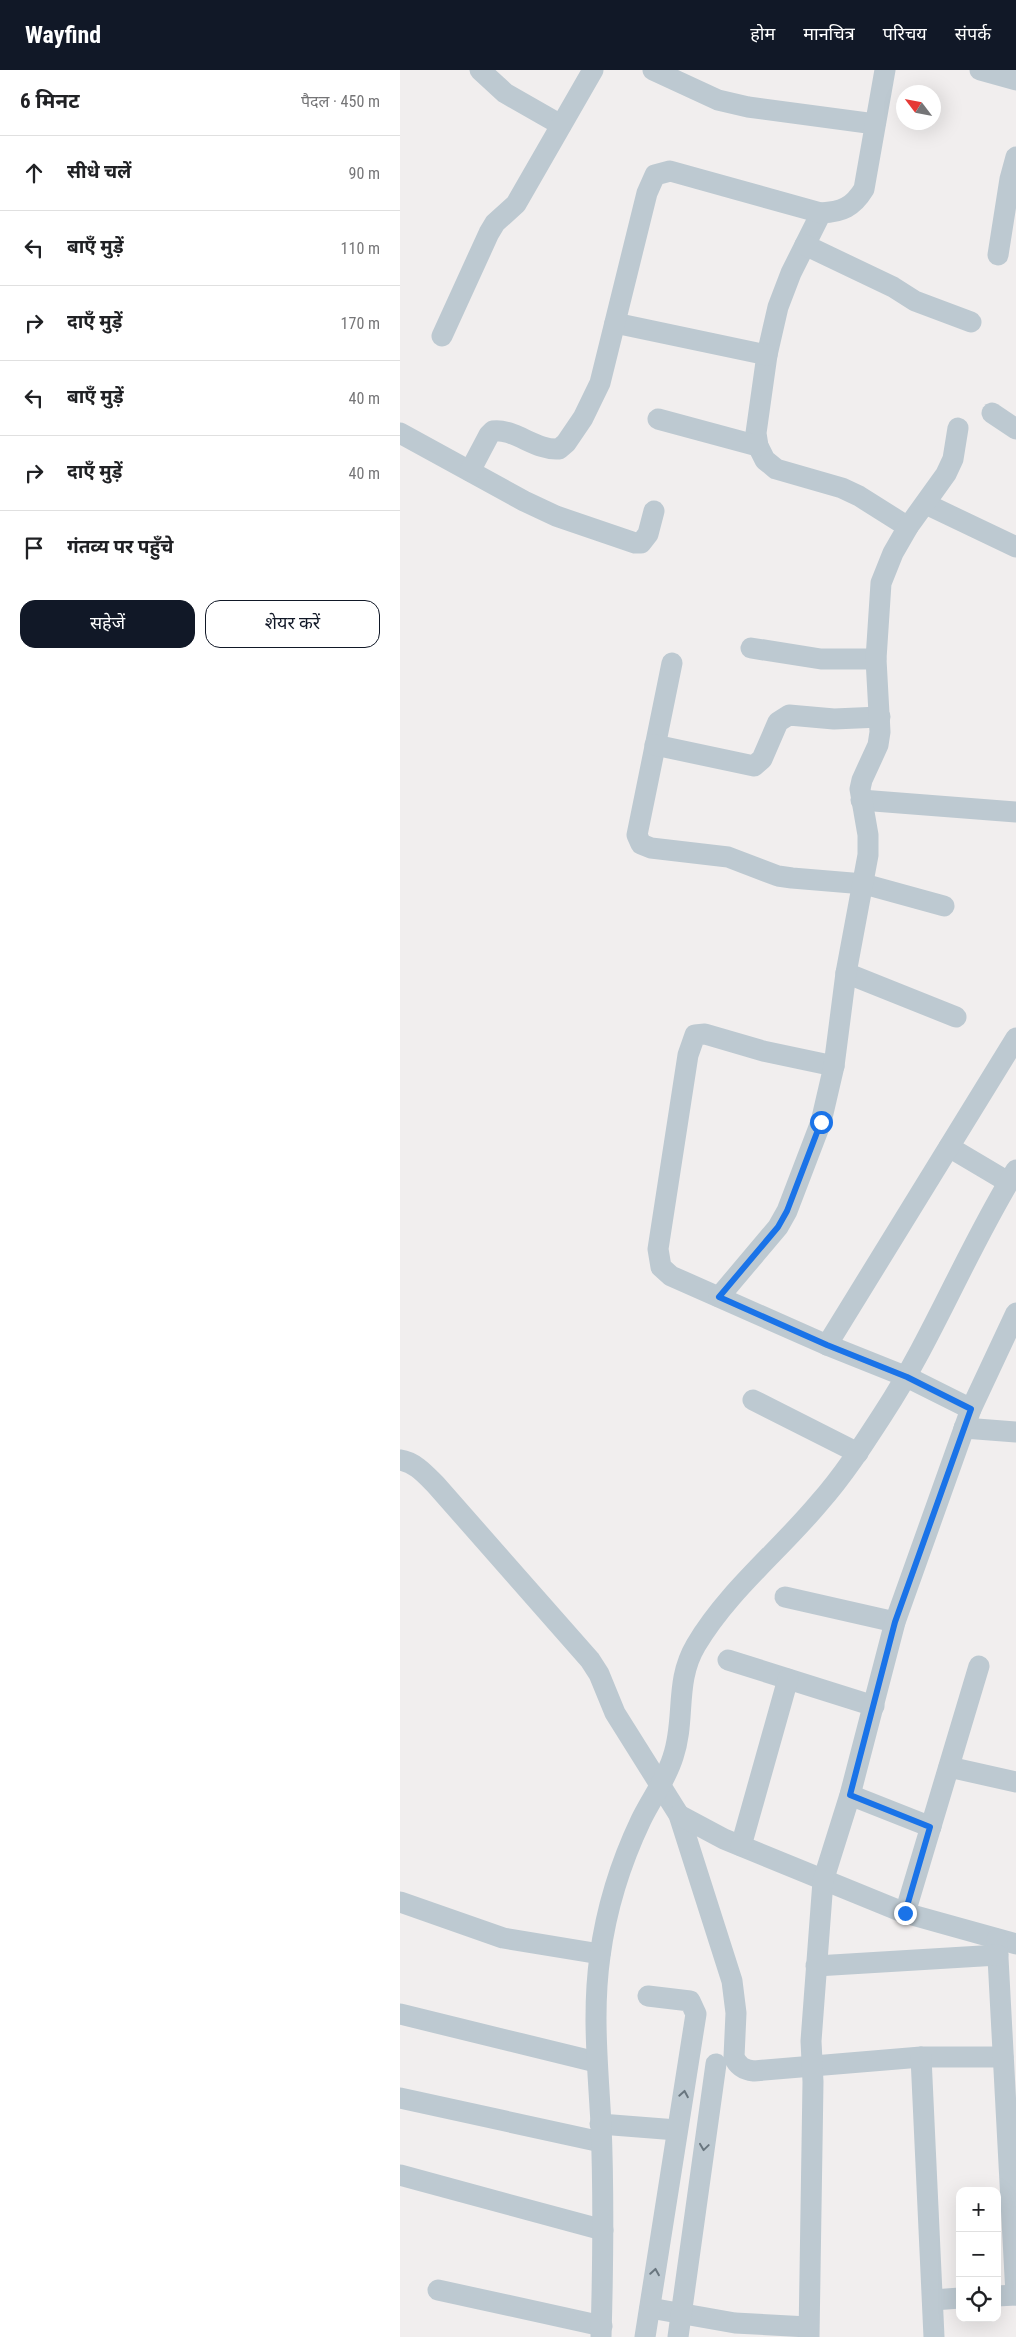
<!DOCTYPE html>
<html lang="hi">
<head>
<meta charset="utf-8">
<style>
	body { margin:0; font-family:"Roboto Condensed","Noto Sans Devanagari",sans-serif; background:#f6f6f6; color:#202124 }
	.controls { position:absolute; right:15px; bottom:15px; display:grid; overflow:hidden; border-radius:10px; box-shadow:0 5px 20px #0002 }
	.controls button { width:45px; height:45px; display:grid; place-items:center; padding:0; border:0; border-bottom:1px solid #e0e0e0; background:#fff; color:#202124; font:25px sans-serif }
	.compass { position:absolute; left:496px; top:15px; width:45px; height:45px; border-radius:50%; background:#fff; box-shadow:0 5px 20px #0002; rotate:302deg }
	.stop { position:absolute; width:15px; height:15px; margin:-11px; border:4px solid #1a73e8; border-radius:50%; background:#fff }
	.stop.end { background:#1a73e8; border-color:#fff; box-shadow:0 1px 5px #0008 }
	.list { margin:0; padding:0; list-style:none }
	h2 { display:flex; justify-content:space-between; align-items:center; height:65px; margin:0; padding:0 20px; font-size:21px }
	h2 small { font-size:16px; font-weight:400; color:#757577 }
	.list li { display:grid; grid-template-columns:32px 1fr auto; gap:15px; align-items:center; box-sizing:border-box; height:75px; padding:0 20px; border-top:1px solid #e0e0e0 }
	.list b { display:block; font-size:19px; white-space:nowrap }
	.list em { font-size:16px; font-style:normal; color:#757577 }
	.actions { display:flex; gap:10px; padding:15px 20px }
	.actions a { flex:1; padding:11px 0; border:1px solid #111827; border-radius:15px; text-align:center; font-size:18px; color:#111827 }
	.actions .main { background:#111827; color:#fff }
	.icon { flex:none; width:28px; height:28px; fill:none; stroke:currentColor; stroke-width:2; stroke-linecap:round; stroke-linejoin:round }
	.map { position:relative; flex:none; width:616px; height:2267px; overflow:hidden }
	header { display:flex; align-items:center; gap:30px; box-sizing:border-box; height:70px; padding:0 25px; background:#111827; color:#fff }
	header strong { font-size:24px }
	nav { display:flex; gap:28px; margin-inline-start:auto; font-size:18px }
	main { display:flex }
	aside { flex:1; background:#fff }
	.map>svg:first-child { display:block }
</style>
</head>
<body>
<header>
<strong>Wayfind</strong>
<nav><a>होम</a><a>मानचित्र</a><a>परिचय</a><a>संपर्क</a></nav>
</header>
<main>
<aside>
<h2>6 मिनट<small>पैदल · 450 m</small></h2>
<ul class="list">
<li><svg class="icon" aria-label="ahead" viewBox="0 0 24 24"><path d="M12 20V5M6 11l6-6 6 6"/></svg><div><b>सीधे चलें</b></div><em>90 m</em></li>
<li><svg class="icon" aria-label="left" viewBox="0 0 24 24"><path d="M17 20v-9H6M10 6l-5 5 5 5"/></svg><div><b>बाएँ मुड़ें</b></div><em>110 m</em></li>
<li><svg class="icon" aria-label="right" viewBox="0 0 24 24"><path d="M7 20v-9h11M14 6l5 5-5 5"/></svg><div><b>दाएँ मुड़ें</b></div><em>170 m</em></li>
<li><svg class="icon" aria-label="left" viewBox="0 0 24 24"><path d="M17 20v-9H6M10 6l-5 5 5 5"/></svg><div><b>बाएँ मुड़ें</b></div><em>40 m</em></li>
<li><svg class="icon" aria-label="right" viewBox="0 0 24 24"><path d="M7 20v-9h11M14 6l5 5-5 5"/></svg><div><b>दाएँ मुड़ें</b></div><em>40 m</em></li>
<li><svg class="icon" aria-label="arrive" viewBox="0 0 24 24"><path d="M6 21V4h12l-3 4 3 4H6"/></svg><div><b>गंतव्य पर पहुँचे</b></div></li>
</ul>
<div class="actions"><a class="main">सहेजें</a><a>शेयर करें</a></div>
</aside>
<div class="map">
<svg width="616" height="2267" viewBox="0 0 616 2267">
	<rect width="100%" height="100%" fill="#f1eeee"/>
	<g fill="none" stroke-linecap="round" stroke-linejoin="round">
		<g stroke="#bdc9d1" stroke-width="21">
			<path d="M 80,0 L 105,23 L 161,55"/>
			<path d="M 253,0 L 318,30 L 348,37 L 475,54"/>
			<path d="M 580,0 L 616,10"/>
			<path d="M 421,143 L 391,203 L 378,237 L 367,285 L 356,363 L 358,376 L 365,390 L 376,399 L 442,418 L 459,426 L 508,457"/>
			<path d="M 405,175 L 493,217 L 515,231 L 571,252"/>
			<path d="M 598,185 L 610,109 L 616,87"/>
			<path d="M 215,253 L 367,285"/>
			<path d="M 42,266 L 89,163 L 95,153 L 116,134 L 193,0"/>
			<path d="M 592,343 L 616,359"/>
			<path d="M 258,349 L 358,376"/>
			<path d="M 0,363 L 124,431 L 156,446 L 235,473 L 241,473 L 248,464 L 254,441"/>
			<path d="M 70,401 L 89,365 L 93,361 C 114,358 136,381 159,379 L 166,373 L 183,348 L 200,313 L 247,123 L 255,105 L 270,101 L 421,143 C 442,142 453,137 464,119 L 485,0"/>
			<path d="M 526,434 L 616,477"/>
			<path d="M 351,578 L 421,589 L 476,589"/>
			<path d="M 272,593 L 237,765 L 241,774 L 251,778 L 328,787 L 378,806 L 392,808 L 464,814 L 544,836"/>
			<path d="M 255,675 L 354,696 L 362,689 L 378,652 L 389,645 L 434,649 L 480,647"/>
			<path d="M 461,730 L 616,742"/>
			<path d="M 446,903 L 556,947"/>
			<path d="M 434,996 L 363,981 L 305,964 L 295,965 L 288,985 L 258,1179 L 261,1197 L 271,1206 L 427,1275 L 507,1307 L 571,1339"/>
			<path d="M 549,1077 L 608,1112"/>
			<path d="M 319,1227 L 378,1157 L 387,1141 L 421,1052 L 434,996 L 446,903 L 468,785 L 468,765 L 460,719 L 462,710 L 478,675 L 480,662 L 476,589 L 481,513 L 493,483 L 508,457 L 546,404 L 553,389 L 558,358"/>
			<path d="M 427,1275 L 616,968"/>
			<path d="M 353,1330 L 458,1383"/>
			<path d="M 564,1358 L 616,1362"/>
			<path d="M 0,1390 C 15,1392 26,1405 36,1415 L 190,1590 L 199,1604 L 215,1643 L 279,1745 L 332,1911 L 336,1943 L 334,1987 C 338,1997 345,2000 354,2001 L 521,1987 L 603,1987"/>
			<path d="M 385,1527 L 495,1552"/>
			<path d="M 328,1590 L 474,1636"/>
			<path d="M 549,1697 L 616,1712"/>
			<path d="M 450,1725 L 531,1757"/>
			<path d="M 279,1745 L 324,1769 L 505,1843 L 616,1874"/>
			<path d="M 341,1776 L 388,1609"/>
			<path d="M 0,1832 L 103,1868 L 200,1884"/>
			<path d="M 505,1843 L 579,1596"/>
			<path d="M 597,1869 L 616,2225"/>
			<path d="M 416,1896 L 598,1885"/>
			<path d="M 0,1944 L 196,1992"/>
			<path d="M 521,1987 L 534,2267"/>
			<path d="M 0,2028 L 201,2072"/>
			<path d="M 200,2054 L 277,2060"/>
			<path d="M 0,2105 L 203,2160"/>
			<path d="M 38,2220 L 202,2256"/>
			<path d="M 597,2226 L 616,2225"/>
			<path d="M 533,2230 L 560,2228"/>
			<path d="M 250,2238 L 335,2253 L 408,2257"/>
			<path d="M 201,2267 C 203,2196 204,2125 201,2054 C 198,1998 192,1942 200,1886 C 206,1841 221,1792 241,1750 C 251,1729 266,1710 273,1687 C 286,1649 274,1612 296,1575 C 328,1521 379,1481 419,1433 C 443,1406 463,1375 483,1344 C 534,1266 567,1179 616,1100"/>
			<path d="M 245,2267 L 296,1944 L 290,1931 L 248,1926"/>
			<path d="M 278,2267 L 316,1994"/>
			<path d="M 409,2267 L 413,2012 L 411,1971 L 423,1811 L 450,1725 L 495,1552 L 571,1339 L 616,1243"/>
		</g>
	</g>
	<defs><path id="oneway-chevron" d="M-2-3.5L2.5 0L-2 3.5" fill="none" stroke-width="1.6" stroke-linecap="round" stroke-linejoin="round" transform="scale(1.25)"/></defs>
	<g stroke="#69767f">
		<use href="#oneway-chevron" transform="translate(284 2024) rotate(-80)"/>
		<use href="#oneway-chevron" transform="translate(304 2077) rotate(98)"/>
		<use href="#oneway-chevron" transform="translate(255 2202) rotate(-81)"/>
	</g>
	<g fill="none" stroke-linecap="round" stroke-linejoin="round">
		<path stroke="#1a73e8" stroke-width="6" d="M 421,1052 L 387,1141 L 378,1157 L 319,1227 L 427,1275 L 507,1307 L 571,1339 L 495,1552 L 450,1725 L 530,1757 L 505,1843"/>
	</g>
</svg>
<div class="controls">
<button>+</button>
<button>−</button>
<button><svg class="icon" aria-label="locate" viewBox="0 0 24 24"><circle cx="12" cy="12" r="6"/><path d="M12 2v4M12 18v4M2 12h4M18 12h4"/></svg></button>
</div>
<svg class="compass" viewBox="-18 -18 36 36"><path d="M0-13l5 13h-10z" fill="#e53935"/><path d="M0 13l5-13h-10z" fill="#757577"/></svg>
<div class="stop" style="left:421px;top:1052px"></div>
<div class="stop end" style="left:505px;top:1843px"></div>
</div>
</main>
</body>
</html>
